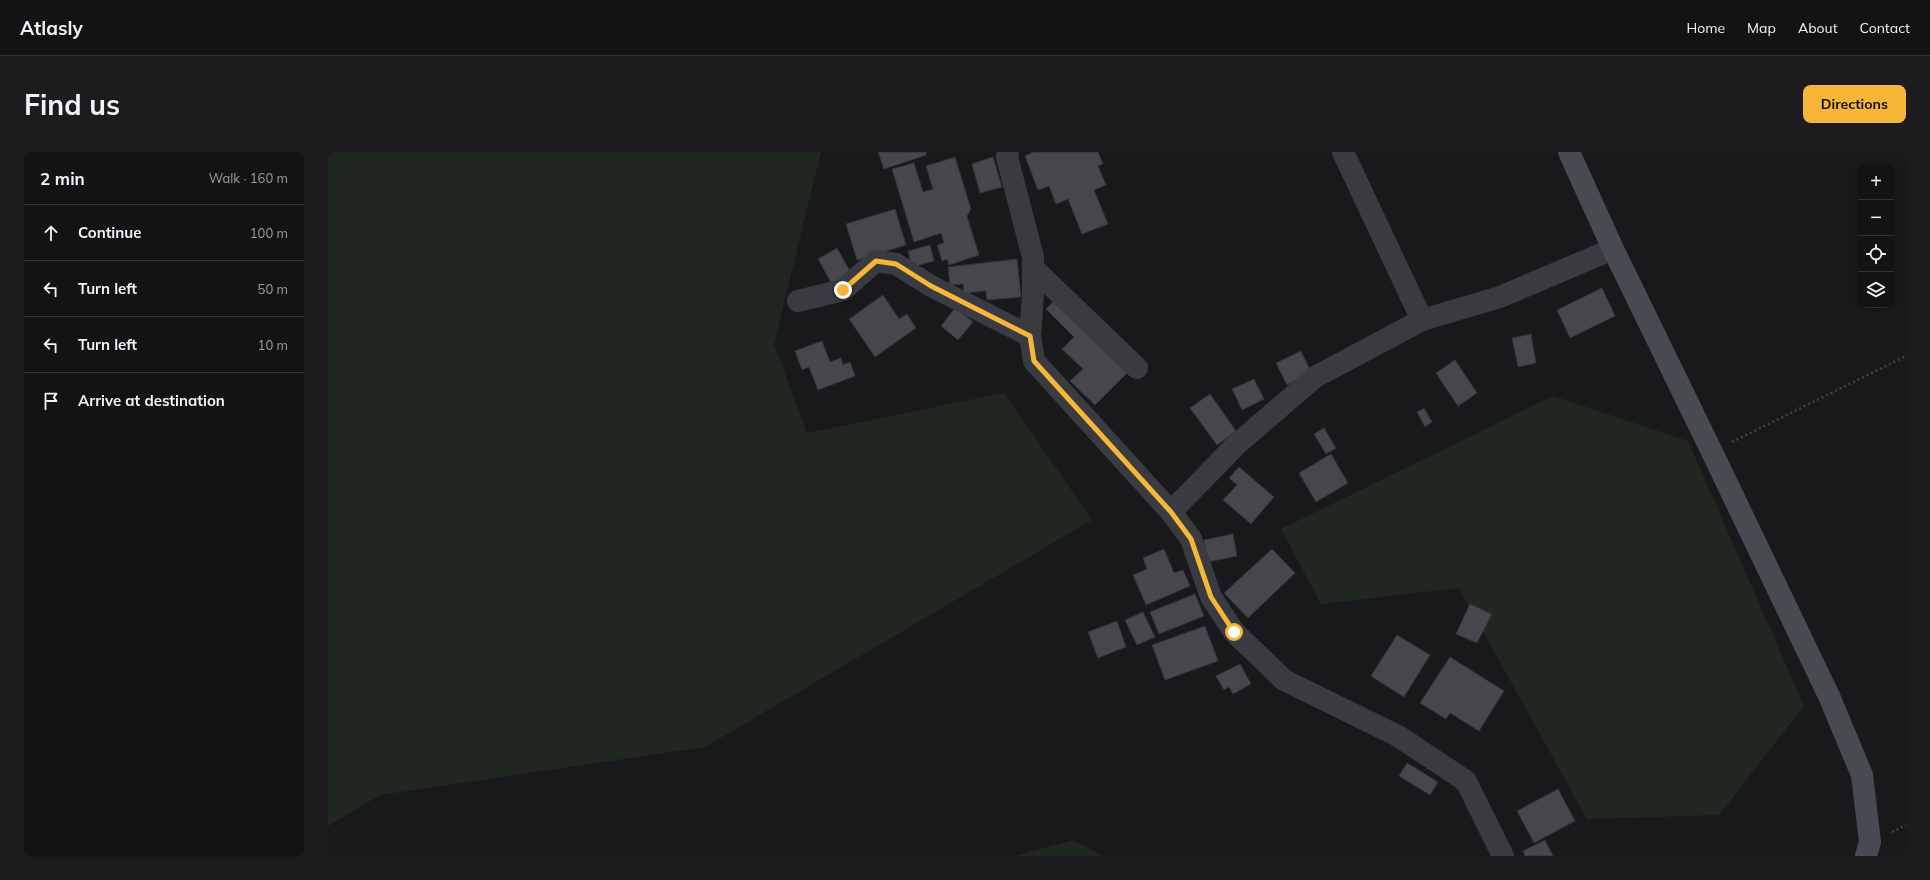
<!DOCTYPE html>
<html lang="en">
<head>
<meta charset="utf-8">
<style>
	body { margin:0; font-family:Mulish,sans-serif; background:#1c1c1e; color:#f1f3f6 }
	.controls { position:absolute; right:12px; top:12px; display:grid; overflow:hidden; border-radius:8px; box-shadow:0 1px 3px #0004 }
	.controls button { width:36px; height:36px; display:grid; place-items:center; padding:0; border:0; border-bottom:1px solid #323234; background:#131315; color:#f1f3f6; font:20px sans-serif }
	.stop { position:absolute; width:12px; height:12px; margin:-9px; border:3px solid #f6b637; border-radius:50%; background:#fff }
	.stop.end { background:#f6b637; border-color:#fff; box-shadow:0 1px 4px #0008 }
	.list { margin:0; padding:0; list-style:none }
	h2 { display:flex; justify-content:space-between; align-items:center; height:52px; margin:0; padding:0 16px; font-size:17px }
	h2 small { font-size:13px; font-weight:400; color:#9d9ea0 }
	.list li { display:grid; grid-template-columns:26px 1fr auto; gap:12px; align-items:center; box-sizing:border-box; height:56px; padding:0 16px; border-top:1px solid #323234 }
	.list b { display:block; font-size:15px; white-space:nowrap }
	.list em { font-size:13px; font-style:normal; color:#9d9ea0 }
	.icon { flex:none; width:22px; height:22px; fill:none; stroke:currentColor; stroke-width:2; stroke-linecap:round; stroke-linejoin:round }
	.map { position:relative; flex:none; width:1578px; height:704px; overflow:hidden; border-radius:8px }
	header { display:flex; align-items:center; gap:24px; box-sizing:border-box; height:56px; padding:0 20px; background:#131315; border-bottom:1px solid #323234 }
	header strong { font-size:19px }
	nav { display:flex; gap:22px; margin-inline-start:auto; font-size:14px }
	.intro { display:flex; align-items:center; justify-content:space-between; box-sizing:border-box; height:96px; padding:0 24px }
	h1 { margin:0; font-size:28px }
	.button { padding:10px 18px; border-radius:8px; background:#f6b637; color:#111; font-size:14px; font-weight:700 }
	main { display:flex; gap:24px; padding:0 24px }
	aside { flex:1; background:#131315; border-radius:8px; box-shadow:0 1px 3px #0004 }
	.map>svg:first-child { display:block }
</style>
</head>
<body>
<header>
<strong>Atlasly</strong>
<nav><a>Home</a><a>Map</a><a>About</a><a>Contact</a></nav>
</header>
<div class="intro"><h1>Find us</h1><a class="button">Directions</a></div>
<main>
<aside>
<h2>2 min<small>Walk · 160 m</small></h2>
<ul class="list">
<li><svg class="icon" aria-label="ahead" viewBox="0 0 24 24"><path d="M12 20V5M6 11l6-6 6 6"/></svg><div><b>Continue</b></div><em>100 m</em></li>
<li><svg class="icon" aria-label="left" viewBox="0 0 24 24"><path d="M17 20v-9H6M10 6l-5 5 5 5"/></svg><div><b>Turn left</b></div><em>50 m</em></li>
<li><svg class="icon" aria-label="left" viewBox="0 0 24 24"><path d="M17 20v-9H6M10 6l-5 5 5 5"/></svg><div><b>Turn left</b></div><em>10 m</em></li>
<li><svg class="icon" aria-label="arrive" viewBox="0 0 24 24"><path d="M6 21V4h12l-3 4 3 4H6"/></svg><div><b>Arrive at destination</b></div></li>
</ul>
</aside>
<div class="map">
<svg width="1578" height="704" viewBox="0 0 1578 704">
	<rect width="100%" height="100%" fill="#19191c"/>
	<g fill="#1f2720">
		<path d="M 0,0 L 493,0 L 446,192 L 479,281 L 676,241 L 764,368 L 377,595 L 52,643 L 0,674 Z"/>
		<path d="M 1225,244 L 1360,289 L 1476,554 L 1391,663 L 1259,667 L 1131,436 L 993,452 L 953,377 Z"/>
		<path d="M 745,688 L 775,704 L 687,704 Z"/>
	</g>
	<g fill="#46474c" stroke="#333338">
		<path d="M 550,0 L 598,0 L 598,3 L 556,17 Z"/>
		<path d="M 705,0 L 770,0 L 775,12 L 770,14 L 778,33 L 766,38 L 780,72 L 754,82 L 740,47 L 728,52 L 721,34 L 710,38 L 697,4 Z"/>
		<path d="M 627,5 L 643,57 L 639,64 L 651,103 L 621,113 L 619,107 L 614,109 L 609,93 L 616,91 L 613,81 L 586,90 L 564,17 L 586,11 L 595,40 L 605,37 L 598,14 Z"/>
		<path d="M 665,5 L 674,35 L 652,41 L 644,12 Z"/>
		<path d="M 567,57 L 578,93 L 529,108 L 518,72 Z"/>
		<path d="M 602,93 L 606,109 L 584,115 L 580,99 Z"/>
		<path d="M 509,96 L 523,121 L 504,132 L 490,107 Z"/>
		<path d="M 689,107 L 693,145 L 659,148 L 658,139 L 636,141 L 635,132 L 622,133 L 620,115 Z"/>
		<path d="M 1274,136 L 1287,164 L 1242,186 L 1229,158 Z"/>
		<path d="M 555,143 L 571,167 L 579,162 L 588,176 L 547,205 L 521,167 Z"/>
		<path d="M 728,147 L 802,218 L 767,253 L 742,229 L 755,217 L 734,197 L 746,185 L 718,157 Z"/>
		<path d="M 627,156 L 645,170 L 630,188 L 613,174 Z"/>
		<path d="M 1203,182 L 1208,211 L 1190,215 L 1184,186 Z"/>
		<path d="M 494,189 L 502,210 L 513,206 L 515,213 L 522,210 L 527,224 L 490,238 L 481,215 L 474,218 L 467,199 Z"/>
		<path d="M 973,199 L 983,220 L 959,233 L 948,211 Z"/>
		<path d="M 1127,208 L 1149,241 L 1130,254 L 1108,221 Z"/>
		<path d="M 926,227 L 936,247 L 914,258 L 904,237 Z"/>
		<path d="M 882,242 L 908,279 L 889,293 L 862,256 Z"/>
		<path d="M 1096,256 L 1104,270 L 1097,275 L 1089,260 Z"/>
		<path d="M 996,276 L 1008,296 L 998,302 L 986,282 Z"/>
		<path d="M 1003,302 L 1020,331 L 988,350 L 971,321 Z"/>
		<path d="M 911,315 L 946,345 L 923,372 L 895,348 L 909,333 L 901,326 Z"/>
		<path d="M 905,382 L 909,404 L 880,410 L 876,388 Z"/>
		<path d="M 836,397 L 846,421 L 855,418 L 862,434 L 818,453 L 805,423 L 819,417 L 815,406 Z"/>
		<path d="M 944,397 L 967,421 L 920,466 L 896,441 Z"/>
		<path d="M 867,442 L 876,464 L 831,482 L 822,460 Z"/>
		<path d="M 1142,452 L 1164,462 L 1149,491 L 1128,482 Z"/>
		<path d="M 815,460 L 827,485 L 809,493 L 797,468 Z"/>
		<path d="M 789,469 L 798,495 L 770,506 L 760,480 Z"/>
		<path d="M 877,474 L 890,509 L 837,528 L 824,493 Z"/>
		<path d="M 1069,483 L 1102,503 L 1076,545 L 1043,524 Z"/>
		<path d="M 1122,505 L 1176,539 L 1151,579 L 1122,561 L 1118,567 L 1092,551 Z"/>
		<path d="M 912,512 L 923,532 L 905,542 L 901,535 L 896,538 L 888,524 Z"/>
		<path d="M 1079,611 L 1110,630 L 1102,643 L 1071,624 Z"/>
		<path d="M 1230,637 L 1247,669 L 1206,691 L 1189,659 Z"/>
		<path d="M 1217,688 L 1225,704 L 1197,704 L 1195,699 Z"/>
	</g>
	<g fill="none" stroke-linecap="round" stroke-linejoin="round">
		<g stroke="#404248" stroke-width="2.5" stroke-dasharray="2 3" stroke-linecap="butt">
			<path d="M 1404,290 L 1578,204"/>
			<path d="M 1564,680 L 1578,673"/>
		</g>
		<g stroke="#3a3b41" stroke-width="22">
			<path d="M 680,0 L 679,5 L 705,105 L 705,143 L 702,184 L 706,209 L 843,360 L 863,387 L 883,445 L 906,480 L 956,528 L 1070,584 L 1138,629 L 1175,704"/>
			<path d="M 1015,0 L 1094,168"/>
			<path d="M 705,116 L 809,216"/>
			<path d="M 470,149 L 515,138 L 548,109 L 568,112 L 603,134 L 702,184"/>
			<path d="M 843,360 L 908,293 L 987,225 L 1094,168 L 1172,145 L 1285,97"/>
		</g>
		<path stroke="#484a51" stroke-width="22" d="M 1241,0 L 1285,97 L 1384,300 L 1501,544 L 1534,623 L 1542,690 L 1538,704"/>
	</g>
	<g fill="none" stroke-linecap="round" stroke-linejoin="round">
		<path stroke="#f6b637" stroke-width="5" d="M 515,138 L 548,109 L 568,112 L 603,134 L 702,184 L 706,209 L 843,360 L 863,387 L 883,445 L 906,480"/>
	</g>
</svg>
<div class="controls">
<button>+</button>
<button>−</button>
<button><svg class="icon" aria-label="locate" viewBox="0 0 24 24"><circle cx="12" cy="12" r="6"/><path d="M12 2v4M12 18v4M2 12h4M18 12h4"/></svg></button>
<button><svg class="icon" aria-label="layers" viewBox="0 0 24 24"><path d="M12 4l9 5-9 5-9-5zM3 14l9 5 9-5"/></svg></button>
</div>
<div class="stop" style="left:906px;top:480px"></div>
<div class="stop end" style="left:515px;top:138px"></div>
</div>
</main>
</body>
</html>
